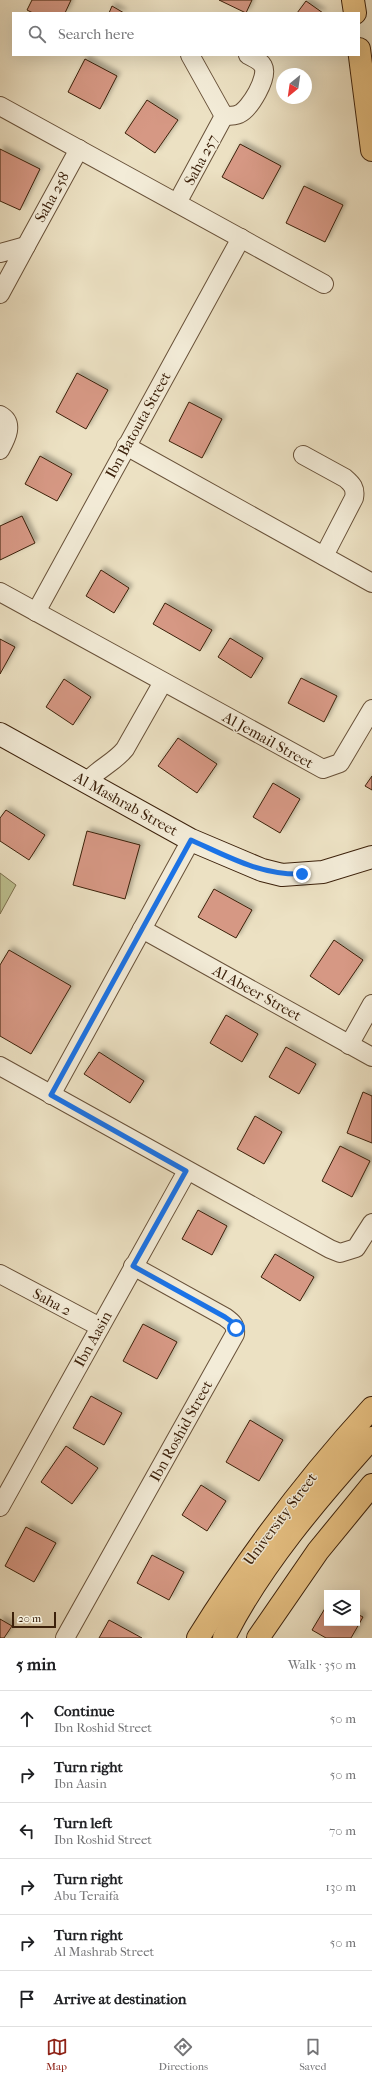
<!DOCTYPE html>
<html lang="en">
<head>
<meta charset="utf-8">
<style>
	body { margin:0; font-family:"IM FELL French Canon",serif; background:#f6f6f6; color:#202124 }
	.controls { position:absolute; right:12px; bottom:12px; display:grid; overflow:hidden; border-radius:0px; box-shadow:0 4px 16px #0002 }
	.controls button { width:36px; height:36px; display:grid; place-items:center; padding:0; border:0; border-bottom:1px solid #e0e0e0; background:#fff; color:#202124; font:20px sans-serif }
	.compass { position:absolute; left:276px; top:68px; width:36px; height:36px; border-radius:50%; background:#fff; box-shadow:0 4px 16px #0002; rotate:209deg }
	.scale { position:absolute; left:12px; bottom:10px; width:44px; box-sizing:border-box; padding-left:4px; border:2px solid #3c210b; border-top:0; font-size:11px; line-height:14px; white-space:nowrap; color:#3c210b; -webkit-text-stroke:3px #f3ecd8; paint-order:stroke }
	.stop { position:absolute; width:12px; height:12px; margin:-9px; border:3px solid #1a73e8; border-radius:50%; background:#fff }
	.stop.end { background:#1a73e8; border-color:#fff; box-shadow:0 1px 4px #0008 }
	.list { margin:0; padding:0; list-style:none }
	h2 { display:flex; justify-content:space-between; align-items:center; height:52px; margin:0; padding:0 16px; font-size:17px }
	h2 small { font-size:13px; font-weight:400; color:#757577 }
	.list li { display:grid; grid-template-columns:26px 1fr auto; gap:12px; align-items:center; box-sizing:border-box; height:56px; padding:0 16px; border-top:1px solid #e0e0e0 }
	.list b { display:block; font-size:15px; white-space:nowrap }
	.list p { margin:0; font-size:13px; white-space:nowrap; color:#757577 }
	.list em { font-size:13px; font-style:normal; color:#757577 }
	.icon { flex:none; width:22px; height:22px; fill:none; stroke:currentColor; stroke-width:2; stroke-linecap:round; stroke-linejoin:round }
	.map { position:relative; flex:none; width:372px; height:1638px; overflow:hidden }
	.search { position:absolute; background:#fff; box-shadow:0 4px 16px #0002; left:12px; right:12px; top:12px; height:44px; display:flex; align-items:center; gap:10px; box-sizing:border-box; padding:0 14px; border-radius:0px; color:#757577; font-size:15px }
	.sheet { height:388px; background:#fff }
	nav { display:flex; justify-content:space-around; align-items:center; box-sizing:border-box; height:56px; border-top:1px solid #e0e0e0; background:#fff; font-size:11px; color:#757577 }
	nav a { display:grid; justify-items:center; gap:2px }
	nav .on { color:#8f2418 }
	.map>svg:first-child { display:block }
</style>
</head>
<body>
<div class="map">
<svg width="372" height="1638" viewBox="0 0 372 1638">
	<defs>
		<filter id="shadow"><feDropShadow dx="3.5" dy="-3.5" stdDeviation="2" flood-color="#0004"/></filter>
	</defs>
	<rect width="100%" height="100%" fill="#ece1c3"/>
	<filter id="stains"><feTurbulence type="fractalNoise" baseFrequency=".005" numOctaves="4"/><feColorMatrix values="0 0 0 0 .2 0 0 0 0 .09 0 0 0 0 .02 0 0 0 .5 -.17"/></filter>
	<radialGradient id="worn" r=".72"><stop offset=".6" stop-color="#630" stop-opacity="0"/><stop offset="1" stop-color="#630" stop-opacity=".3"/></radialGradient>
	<path fill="#bdc190" stroke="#7c714e" d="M 0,873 L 16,885 L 0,914 Z"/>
	<g fill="#d69884" stroke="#3c210b" filter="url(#shadow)">
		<path d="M 32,0 L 71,0 L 65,13 L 33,13 L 27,10 Z"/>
		<path d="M 219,0 L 252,0 L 246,13 Z"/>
		<path d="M 306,1 L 323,13 L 297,13 Z"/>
		<path d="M 112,6 L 124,13 L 109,13 Z"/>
		<path d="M 85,59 L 117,76 L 100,109 L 68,92 Z"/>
		<path d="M 147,100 L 178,120 L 155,153 L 125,133 Z"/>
		<path d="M 240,144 L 281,166 L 263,199 L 222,177 Z"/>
		<path d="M 0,149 L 40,169 L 20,210 L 0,201 Z"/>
		<path d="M 304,186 L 343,205 L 325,242 L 286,223 Z"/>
		<path d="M 77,373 L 108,390 L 86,429 L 56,412 Z"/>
		<path d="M 189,402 L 222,419 L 202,458 L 169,441 Z"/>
		<path d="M 40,456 L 72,474 L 57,501 L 25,484 Z"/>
		<path d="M 22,516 L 35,543 L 0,560 L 0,526 Z"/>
		<path d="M 101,570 L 129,588 L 114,613 L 86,596 Z"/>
		<path d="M 165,603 L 212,630 L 200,651 L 153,624 Z"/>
		<path d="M 230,638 L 263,658 L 251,678 L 218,657 Z"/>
		<path d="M 0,639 L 15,647 L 0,674 Z"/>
		<path d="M 301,678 L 337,696 L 324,722 L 288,703 Z"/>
		<path d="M 64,679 L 91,697 L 73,725 L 46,707 Z"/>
		<path d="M 178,738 L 217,764 L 197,793 L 158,766 Z"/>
		<path d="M 372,776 L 372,790 L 365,786 Z"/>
		<path d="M 273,783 L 300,799 L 280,833 L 253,817 Z"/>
		<path d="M 6,810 L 45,835 L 29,860 L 0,841 L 0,818 Z"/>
		<path d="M 87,831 L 140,845 L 125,899 L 73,885 Z"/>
		<path d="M 214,889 L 252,910 L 236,938 L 198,917 Z"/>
		<path d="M 334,940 L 363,960 L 339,995 L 310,976 Z"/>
		<path d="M 9,950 L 71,986 L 31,1054 L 0,1036 L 0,965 Z"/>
		<path d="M 226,1015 L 258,1034 L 242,1062 L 210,1043 Z"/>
		<path d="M 286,1047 L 316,1064 L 299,1094 L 269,1077 Z"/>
		<path d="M 99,1052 L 144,1081 L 130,1103 L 84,1074 Z"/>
		<path d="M 363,1092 L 372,1096 L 372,1143 L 347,1133 Z"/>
		<path d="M 255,1116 L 282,1132 L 264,1164 L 237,1149 Z"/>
		<path d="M 340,1146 L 370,1161 L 352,1197 L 322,1181 Z"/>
		<path d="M 198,1210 L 227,1226 L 212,1255 L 182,1239 Z"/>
		<path d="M 275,1254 L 314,1277 L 300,1301 L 261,1277 Z"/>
		<path d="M 143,1324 L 177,1342 L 157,1379 L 123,1361 Z"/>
		<path d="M 91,1396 L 122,1413 L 104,1445 L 73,1428 Z"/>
		<path d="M 250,1420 L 283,1440 L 259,1481 L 226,1462 Z"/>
		<path d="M 66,1446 L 98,1468 L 72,1504 L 41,1482 Z"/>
		<path d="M 201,1485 L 226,1501 L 207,1531 L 182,1515 Z"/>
		<path d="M 26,1527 L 56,1543 L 34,1582 L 5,1566 Z"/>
		<path d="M 152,1555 L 184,1572 L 169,1600 L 137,1583 Z"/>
		<path d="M 327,1605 L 327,1623 L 357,1623 L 357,1614 L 363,1617 L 351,1638 L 326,1638 L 312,1630 Z"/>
		<path d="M 0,1619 L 12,1626 L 4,1638 L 0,1638 Z"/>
		<path d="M 109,1620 L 142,1638 L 99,1638 Z"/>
	</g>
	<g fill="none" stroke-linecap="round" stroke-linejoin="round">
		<g stroke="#685139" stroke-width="20">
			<g id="street">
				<path d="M 190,55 L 224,116 C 229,116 235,116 239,114 C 250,109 269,77 263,66 C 260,60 253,58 248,55"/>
				<path d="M 0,106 L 324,284"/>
				<path d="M 177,203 L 224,116"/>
				<path d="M 26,246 L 79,149"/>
				<path d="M 0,253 L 26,246 L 0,294"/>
				<path d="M 0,415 C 15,423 6,439 0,450"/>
				<path d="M 126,446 L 372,583"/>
				<path d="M 303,455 L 345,478 C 352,484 356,488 354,498 L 324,556"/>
				<path d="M 0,592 L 323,769 L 340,763 L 372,709"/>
				<path d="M 36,612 L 241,238"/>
				<path d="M 86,783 C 97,769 114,763 125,749 L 163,682"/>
				<path d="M 142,929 L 372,1057"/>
				<path d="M 349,1045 L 372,1004"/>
				<path d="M 0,1066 L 330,1249 L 340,1253 L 356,1248 L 372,1223"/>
				<path d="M 51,1095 L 191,840"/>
				<path d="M 0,1274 L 100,1327"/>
				<path d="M 0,1507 L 187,1171"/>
				<path d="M 65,1638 L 235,1334 C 236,1325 232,1322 225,1317 L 133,1266"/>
			</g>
		</g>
		<g stroke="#3c210b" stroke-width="24">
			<path id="secondary" d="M 0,734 L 191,840 L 262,870 L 282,875 L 323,872 L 372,857"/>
		</g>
		<g stroke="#3c210b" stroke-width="24">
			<g id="primary">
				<path d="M 198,1638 C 249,1556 307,1479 372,1408"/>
				<path d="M 258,1638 L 318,1551 L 372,1485"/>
			</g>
		</g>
		<g stroke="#3c210b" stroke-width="24">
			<g id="highway">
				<path d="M 353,0 L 355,13"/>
				<path d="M 359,49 L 372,150"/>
				<path d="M 224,1638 C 260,1566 318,1498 372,1438"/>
			</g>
		</g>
		<use href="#street" stroke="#f3ecd8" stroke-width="18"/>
		<use href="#secondary" stroke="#f3ecd8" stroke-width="22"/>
		<use href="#primary" stroke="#e6c082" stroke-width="22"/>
		<use href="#highway" stroke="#e6c082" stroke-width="22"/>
	</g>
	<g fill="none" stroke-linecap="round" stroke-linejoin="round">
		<path stroke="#1a73e8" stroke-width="5" d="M 236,1328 L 232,1322 L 225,1317 L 133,1266 L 186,1171 L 51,1095 L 191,840 C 229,857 260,875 302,874"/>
	</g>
	<g text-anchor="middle" stroke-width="3" stroke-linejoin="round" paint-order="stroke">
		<g font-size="15" fill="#3c210b" stroke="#f3ecd8">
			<text transform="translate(201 160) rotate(-62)" y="5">Saha 257</text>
			<text transform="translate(52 197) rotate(-61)" y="5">Saha 258</text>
			<text transform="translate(138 425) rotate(-61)" y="5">Ibn Batouta Street</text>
			<text transform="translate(268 740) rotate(29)" y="5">Al Jemail Street</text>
			<text transform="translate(126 804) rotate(29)" y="5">Al Mashrab Street</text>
			<text transform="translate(257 993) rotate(29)" y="5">Al Abeer Street</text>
			<text transform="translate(52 1302) rotate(28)" y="5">Saha 2</text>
			<text transform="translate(93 1339) rotate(-61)" y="5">Ibn Aasin</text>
			<text transform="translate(181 1431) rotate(-61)" y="5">Ibn Roshid Street</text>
			<text transform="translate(280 1519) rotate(-53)" y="5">University Street</text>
		</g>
	</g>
	<rect width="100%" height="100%" filter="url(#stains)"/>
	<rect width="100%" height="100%" fill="url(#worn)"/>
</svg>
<div class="controls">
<button><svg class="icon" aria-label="layers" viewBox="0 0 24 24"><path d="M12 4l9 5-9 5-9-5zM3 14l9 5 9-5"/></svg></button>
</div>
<svg class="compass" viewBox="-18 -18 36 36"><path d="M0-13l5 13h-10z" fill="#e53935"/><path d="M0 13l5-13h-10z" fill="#757577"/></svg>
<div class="scale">20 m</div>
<div class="stop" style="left:236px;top:1328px"></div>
<div class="stop end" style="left:302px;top:874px"></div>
<div class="search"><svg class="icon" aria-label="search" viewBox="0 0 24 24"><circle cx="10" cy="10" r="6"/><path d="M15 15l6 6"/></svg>Search here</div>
</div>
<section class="sheet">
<h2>5 min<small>Walk · 350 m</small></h2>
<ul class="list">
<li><svg class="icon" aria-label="ahead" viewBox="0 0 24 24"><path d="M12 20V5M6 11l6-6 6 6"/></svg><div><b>Continue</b><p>Ibn Roshid Street</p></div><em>50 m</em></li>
<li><svg class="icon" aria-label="right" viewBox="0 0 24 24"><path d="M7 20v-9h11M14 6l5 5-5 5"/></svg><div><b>Turn right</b><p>Ibn Aasin</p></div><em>50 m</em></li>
<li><svg class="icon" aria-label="left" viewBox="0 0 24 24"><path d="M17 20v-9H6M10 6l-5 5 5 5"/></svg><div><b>Turn left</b><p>Ibn Roshid Street</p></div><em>70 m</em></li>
<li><svg class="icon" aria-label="right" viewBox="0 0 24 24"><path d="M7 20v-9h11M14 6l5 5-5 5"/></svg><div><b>Turn right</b><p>Abu Teraifa</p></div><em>130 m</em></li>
<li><svg class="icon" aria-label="right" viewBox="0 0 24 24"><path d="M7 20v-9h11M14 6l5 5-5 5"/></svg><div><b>Turn right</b><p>Al Mashrab Street</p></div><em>50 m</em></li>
<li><svg class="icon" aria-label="arrive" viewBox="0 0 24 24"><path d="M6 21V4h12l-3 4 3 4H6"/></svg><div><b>Arrive at destination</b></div></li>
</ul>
</section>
<nav>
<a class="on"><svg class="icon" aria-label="map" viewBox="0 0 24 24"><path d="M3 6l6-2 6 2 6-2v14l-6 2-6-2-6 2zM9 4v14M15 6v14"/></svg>Map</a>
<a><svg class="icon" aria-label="directions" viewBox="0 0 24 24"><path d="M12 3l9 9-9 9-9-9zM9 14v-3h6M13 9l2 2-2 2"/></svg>Directions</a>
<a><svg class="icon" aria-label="saved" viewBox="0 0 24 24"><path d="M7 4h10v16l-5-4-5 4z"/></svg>Saved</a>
</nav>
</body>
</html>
